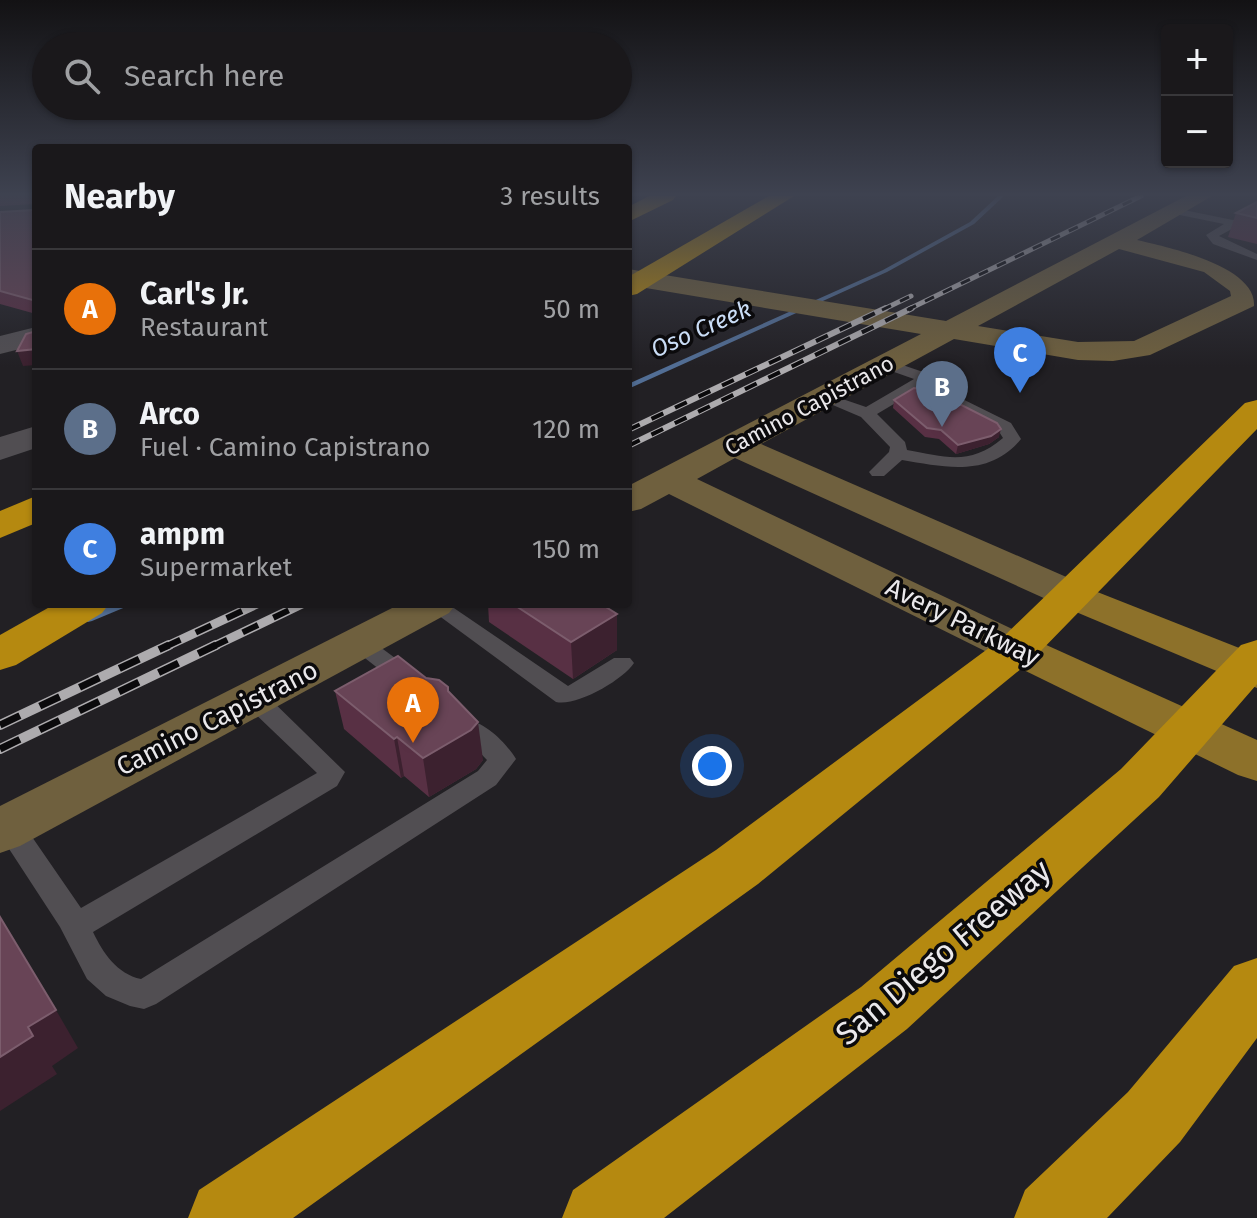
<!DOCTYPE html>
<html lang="en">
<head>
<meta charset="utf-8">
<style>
	body { margin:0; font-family:"Fira Sans",sans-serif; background:#232124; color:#f1f3f6 }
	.controls { position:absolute; right:24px; top:24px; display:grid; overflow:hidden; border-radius:8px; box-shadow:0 2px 6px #0004 }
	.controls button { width:72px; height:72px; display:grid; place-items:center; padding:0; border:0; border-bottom:2px solid #38373a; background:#1a181b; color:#f1f3f6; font:40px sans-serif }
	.you { position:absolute; left:712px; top:766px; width:28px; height:28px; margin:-20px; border:6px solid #fff; border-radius:50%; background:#1a73e8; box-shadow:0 0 0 12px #1a73e833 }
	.badge { display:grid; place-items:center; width:52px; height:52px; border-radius:50%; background:#0b8043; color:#fff; font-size:26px; font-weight:700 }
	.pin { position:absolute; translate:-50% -66px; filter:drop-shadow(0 2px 4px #0008) }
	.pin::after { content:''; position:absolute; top:42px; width:28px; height:24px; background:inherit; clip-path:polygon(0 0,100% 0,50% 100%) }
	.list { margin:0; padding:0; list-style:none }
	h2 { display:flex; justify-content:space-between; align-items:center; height:104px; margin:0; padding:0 32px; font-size:34px }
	h2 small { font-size:26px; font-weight:400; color:#9fa0a3 }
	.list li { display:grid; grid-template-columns:52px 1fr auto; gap:24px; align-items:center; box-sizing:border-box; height:120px; padding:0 32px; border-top:2px solid #38373a }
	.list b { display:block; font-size:30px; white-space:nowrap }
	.list p { margin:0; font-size:26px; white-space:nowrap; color:#9fa0a3 }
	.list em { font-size:26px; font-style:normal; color:#9fa0a3 }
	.icon { flex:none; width:44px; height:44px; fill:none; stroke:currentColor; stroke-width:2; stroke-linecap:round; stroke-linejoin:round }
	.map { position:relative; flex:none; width:1257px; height:1218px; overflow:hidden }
	.search { position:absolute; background:#1a181b; box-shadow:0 2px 6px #0004; left:32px; top:32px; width:600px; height:88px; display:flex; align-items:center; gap:20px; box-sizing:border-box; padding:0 28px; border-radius:44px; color:#9fa0a3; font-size:30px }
	.panel { position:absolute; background:#1a181b; box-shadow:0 2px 6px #0004; left:32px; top:144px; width:600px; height:464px; border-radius:8px }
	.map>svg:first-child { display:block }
</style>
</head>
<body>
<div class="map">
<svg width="1257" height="1218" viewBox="0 0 1257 1218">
	<rect width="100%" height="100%" fill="#222024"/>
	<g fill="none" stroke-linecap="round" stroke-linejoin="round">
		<g fill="#526e95" fill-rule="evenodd">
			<path d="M 998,196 L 1004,196 L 974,224 L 887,272 L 628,389 L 628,384 L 883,270 L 970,222 Z"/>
			<path d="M 115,604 L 129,604 L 128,606 L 92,621 L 88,622 L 82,619 L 84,617 Z"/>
		</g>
		<g fill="#514e52" fill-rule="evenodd">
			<path d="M 1174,208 L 1233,220 L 1252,214 L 1252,218 L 1219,236 L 1257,254 L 1257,260 L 1213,244 L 1206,235 L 1224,224 L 1170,213 L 1170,209 Z"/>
			<path d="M 885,359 L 932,375 L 935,378 L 930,383 L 1011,423 L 1021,439 C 989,478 945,467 902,460 L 884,476 L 872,476 L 869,472 L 889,452 L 890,447 L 861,417 L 814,397 L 822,392 L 866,407 L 914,379 L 880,367 L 880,361 ZM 919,389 L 998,430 L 1003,438 C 970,466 946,457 907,450 L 905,442 L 877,414 Z"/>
			<path d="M 423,604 L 448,604 L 568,686 L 614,658 L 630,658 L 634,663 C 623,680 576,707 556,702 Z"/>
			<path d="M 360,636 L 368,638 L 418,675 L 422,681 L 418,687 L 402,687 L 352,648 L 349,643 L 352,638 Z"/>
			<path d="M 254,690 L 263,692 L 345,772 L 337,786 L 93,932 C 103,953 117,974 141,979 L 478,771 L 487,760 L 455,727 L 459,721 C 479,715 506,742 516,759 L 496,785 L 156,1004 L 144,1009 L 130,1006 L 106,996 L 87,979 L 60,927 L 0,835 L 0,818 L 9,815 L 19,818 L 81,908 L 317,773 L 245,704 L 242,698 L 245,692 Z"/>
		</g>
		<g fill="#514e52" fill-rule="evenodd">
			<path d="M 36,327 L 36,345 L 0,354 L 0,336 Z"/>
			<path d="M 36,426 L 36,448 L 0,460 L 0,437 Z"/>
		</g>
		<g fill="#6f603e" fill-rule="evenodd">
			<path d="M 1186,196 L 1212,196 L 1137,240 C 1162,246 1257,265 1254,306 L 1150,355 L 1113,361 L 1078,360 L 954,339 L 761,444 L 1087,586 L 1094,595 L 1087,604 L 1072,608 L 1057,604 L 735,458 L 697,479 L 1033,639 L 1040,649 L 1033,659 L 1017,664 L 1001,659 L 669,494 L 641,509 L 628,512 L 628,486 L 921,334 L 628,285 L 628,269 L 946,321 ZM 1119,249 L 1204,272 L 1230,291 L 1231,296 L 1134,341 L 1078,342 L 978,326 Z"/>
			<path d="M 400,604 L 456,604 L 449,613 L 20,846 L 0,853 L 0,806 Z"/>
		</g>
		<g fill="#8d712a" fill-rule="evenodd">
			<path d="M 1072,582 L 1257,655 L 1257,688 L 1057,604 L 1050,595 L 1057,586 Z"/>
			<path d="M 1017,634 L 1033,639 L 1257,740 L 1257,781 L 1238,775 L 1001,659 L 994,649 L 1001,639 Z"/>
		</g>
		<g fill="#b58910" fill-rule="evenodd">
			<path d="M 649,196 L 676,196 L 673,200 L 628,222 L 628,207 Z"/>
			<path d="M 769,196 L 794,196 L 637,294 L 628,296 L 628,277 Z"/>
			<path d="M 1257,400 L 1257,429 L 1033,659 L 758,884 L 293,1218 L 188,1218 L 199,1190 L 716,850 L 1001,639 L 1245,403 Z"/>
			<path d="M 36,496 L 36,523 L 0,538 L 0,511 Z"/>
			<path d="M 55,604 L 109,604 L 102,613 L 16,665 L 0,670 L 0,635 Z"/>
			<path d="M 1257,640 L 1257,684 L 1159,797 L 907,1029 L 664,1218 L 562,1218 L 573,1190 L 861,987 L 1121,769 L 1241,645 Z"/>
			<path d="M 1257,958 L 1257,1038 L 1180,1142 L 1107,1218 L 1014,1218 L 1025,1190 L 1128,1092 L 1234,966 Z"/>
		</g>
		<g stroke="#adabae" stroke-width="5">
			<g id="rail-far3">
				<path d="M 882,310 L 911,296"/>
				<path d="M 907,310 L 1141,196"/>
			</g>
		</g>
		<g stroke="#adabae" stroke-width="6">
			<g id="rail-far2">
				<path d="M 628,430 L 886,308"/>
				<path d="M 628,446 L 912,308"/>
			</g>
		</g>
		<g stroke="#adabae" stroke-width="9">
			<g id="rail-far1">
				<path d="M 165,647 L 257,604"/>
				<path d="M 212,647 L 302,604"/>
			</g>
		</g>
		<g stroke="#adabae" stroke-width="10">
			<g id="rail">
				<path d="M 0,725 L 169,645"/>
				<path d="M 0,749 L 216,645"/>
			</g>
		</g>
		<use href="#rail-far3" stroke="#0b0a0c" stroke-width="3" stroke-dasharray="10" stroke-linecap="butt"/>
		<use href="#rail-far2" stroke="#0b0a0c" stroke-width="4" stroke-dasharray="13" stroke-linecap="butt"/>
		<use href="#rail-far1" stroke="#0b0a0c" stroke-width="6" stroke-dasharray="17" stroke-linecap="butt"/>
		<use href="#rail" stroke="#0b0a0c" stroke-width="7" stroke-dasharray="22" stroke-linecap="butt"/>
	</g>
	<g fill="#583044">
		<path d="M 0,196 L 36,196 L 36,314 L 0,304 L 0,212 L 34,210 L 34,204 L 0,206 Z"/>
		<path d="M 1257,202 L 1257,244 L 1228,237 L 1236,213 Z"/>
		<path d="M 894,400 L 999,437 L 989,444 L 956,454 L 939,439 L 925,437 L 893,408 Z"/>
		<path d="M 488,604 L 601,604 L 617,614 L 617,650 L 573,679 L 489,622 Z"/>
		<path d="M 426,678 L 448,692 L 483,760 L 476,769 L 429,797 L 404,776 L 401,778 L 344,729 L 335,691 Z"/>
	</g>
	<g fill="#3c212f">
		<path d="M 36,349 L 36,365 L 23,366 L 17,351 Z"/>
		<path d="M 1001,429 L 999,437 L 989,444 L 956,454 L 958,445 Z"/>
		<path d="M 617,614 L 617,650 L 573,679 L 571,642 Z"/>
		<path d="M 478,722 L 483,760 L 476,769 L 429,797 L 423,758 Z"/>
		<path d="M 397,737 L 404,776 L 401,778 L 394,739 Z"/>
		<path d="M 56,1010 L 78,1048 L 52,1066 L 57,1074 L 0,1111 L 0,1057 L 28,1027 Z"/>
	</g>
	<g fill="#684456" stroke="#7c5d6d" stroke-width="2">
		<path d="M 34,196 L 36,196 L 36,301 L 0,291 L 0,212 L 34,210 Z"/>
		<path d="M 1257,202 L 1257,218 L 1236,213 Z"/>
		<path d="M 36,315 L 36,349 L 17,351 L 26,334 L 33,332 L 34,319 Z"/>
		<path d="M 914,388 L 932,390 L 997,423 L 1001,429 L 991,436 L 958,445 L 941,430 L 927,428 L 894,400 Z"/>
		<path d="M 513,604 L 601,604 L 617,614 L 571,642 Z"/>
		<path d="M 398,656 L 426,678 L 439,680 L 448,687 L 448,691 L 478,722 L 471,730 L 423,758 L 397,737 L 394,739 L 335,691 Z"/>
		<path d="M 0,917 L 56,1010 L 28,1027 L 33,1036 L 0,1057 Z"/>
	</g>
	<linearGradient id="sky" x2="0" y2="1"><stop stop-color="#131214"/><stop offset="0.53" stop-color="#3e4250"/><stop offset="1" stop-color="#3e4250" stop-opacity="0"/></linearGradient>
	<rect width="1257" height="367" fill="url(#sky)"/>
	<g text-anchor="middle" stroke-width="7" stroke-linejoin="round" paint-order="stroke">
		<g font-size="22" fill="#eae8eb" stroke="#0b0a0c">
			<text transform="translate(809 405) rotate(-28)" y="8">Camino Capistrano</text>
		</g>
		<g font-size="24" font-style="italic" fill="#caddf6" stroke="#0b0a0c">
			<text transform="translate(701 329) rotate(-24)" y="8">Oso Creek</text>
		</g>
		<g font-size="26" fill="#eae8eb" stroke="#0b0a0c">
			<text transform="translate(963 622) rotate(26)" y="9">Avery Parkway</text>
			<text transform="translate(217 718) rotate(-27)" y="9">Camino Capistrano</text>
		</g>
		<g font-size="32" fill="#eae8eb" stroke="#0b0a0c">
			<text transform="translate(943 952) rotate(-40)" y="11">San Diego Freeway</text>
		</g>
	</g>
</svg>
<div class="controls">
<button>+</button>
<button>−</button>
</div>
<div class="you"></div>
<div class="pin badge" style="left:413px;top:743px;background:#e8710a">A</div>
<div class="pin badge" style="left:942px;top:427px;background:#5c6f8a">B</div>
<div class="pin badge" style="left:1020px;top:393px;background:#3f7fe0">C</div>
<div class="search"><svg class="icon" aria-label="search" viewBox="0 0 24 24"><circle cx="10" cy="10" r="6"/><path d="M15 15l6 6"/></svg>Search here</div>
<section class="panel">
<h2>Nearby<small>3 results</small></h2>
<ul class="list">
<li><span class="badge" style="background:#e8710a">A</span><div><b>Carl's Jr.</b><p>Restaurant</p></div><em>50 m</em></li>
<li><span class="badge" style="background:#5c6f8a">B</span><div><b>Arco</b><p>Fuel · Camino Capistrano</p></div><em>120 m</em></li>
<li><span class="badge" style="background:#3f7fe0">C</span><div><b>ampm</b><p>Supermarket</p></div><em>150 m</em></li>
</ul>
</section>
</div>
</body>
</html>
